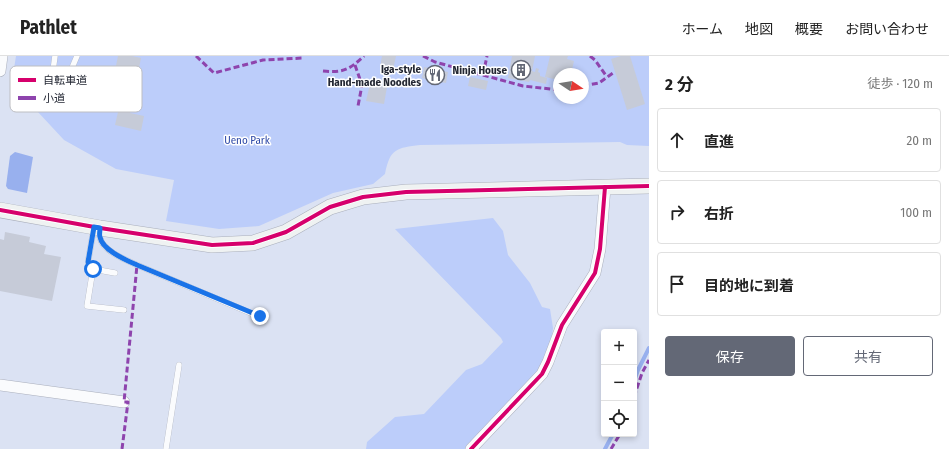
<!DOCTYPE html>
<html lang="ja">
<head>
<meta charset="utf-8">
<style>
	body { margin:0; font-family:"Fira Sans Condensed","Noto Sans JP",sans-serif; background:#f6f6f6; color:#222 }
	.controls { position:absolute; right:12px; bottom:12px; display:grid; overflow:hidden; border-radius:4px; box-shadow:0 2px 6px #0003 }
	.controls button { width:36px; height:36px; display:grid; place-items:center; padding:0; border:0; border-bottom:1px solid #e0e0e0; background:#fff; color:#222; font:20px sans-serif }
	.compass { position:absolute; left:553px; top:12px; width:36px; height:36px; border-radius:50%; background:#fff; box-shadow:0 2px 6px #0003; rotate:102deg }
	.stop { position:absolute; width:12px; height:12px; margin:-9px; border:3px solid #1a73e8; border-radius:50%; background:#fff }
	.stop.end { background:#1a73e8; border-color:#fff; box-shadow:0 1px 4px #0008 }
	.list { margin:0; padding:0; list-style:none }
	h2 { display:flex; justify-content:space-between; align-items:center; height:52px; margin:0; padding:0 16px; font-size:17px }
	h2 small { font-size:13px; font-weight:400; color:#767676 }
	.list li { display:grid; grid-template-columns:26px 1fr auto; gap:12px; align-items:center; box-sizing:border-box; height:64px; margin:0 8px 8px; padding:0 8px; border:1px solid #e0e0e0; border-radius:4px }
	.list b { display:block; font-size:15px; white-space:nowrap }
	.list em { font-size:13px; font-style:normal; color:#767676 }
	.actions { display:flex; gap:8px; padding:12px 16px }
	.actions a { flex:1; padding:9px 0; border:1px solid #636876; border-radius:4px; text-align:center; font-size:14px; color:#636876 }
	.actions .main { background:#636876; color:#fff }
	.icon { flex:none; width:22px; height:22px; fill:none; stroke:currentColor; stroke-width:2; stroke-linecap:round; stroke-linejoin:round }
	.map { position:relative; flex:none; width:649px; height:393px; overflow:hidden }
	header { display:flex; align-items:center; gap:24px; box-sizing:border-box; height:56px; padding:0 20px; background:#fff; border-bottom:1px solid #e0e0e0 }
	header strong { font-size:19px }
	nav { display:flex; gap:22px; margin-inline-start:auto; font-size:14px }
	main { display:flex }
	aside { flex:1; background:#fff }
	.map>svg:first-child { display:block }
</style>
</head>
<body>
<header>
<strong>Pathlet</strong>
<nav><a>ホーム</a><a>地図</a><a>概要</a><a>お問い合わせ</a></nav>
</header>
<main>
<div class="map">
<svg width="649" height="393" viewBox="0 0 649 393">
	<rect width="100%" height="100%" fill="#dbe2f3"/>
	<g fill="#bccdfa" fill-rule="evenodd">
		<path d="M 16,0 L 649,0 L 649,90 L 627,89 L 620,86 L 420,89 C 397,92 390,92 385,118 L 373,128 L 333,137 L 259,170 L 219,173 L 166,165 L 174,124 L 116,113 L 64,84 L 24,41 L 10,38 ZM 559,18 L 583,18 L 583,42 L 559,42 Z"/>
		<path d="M 493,162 L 503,175 L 508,199 L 530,227 L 542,251 L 550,253 L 553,272 L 552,281 L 538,315 L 466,393 L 366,393 L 367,386 L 395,361 L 424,358 L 466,314 L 482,308 L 503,286 L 501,282 L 395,173 Z"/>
	</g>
	<path fill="#98b0ee" d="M 15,96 L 33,101 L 27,137 L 8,133 L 6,130 L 10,100 Z"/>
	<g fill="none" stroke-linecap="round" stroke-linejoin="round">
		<g stroke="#98b0ee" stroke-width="4">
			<path d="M 634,325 L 638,314 L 649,292"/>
			<path d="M 605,393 L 613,378"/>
		</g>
	</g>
	<g fill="#c6cbd8">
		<path d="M 118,0 L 132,0 L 141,2 L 130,57 L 144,60 L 141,75 L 115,69 L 118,56 L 107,54 Z"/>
		<path d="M 382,0 L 396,0 L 393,14 L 380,11 Z"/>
		<path d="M 512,0 L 535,0 L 532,15 L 535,16 L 536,12 L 539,13 L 538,16 L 540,17 L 540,20 L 547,22 L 546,28 L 530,24 L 529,26 L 508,22 Z"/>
		<path d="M 550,0 L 568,0 L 567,3 L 574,5 L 571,18 L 559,18 L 559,24 L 545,21 Z"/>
		<path d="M 621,0 L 630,0 L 645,48 L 627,54 L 611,3 Z"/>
		<path d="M 424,11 L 448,16 L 446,27 L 422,22 Z"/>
		<path d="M 470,21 L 488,25 L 486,34 L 468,30 Z"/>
		<path d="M 370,28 L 387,31 L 384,48 L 366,45 Z"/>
		<path d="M 5,176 L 30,181 L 29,186 L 46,190 L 44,198 L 61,201 L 52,245 L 0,235 L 0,183 L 4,184 Z"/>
	</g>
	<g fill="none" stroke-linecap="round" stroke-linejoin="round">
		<g stroke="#aaafbc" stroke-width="6">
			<g id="lane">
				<path d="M 55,0 L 52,22 L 55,31 L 63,33 L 77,0"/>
				<path d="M 94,171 L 88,206 L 93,213 L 87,250 L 124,254"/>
				<path d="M 100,172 C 100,175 99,179 100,182 C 103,195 126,204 137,209 L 260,261"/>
				<path d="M 93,213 L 115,217"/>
				<path d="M 166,393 L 179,309"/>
			</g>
		</g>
		<g stroke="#aaafbc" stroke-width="12">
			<g id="street">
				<path d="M 0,15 L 2,0"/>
				<path d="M 0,329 L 124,346"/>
				<path d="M 471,393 L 542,318 L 548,306 L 562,269 L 595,217 L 600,193 L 605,131"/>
			</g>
		</g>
		<g stroke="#aaafbc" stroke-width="16">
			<path id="secondary" d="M 0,154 L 100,172 L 212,189 L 253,187 L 286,176 L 330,151 L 363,141 L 406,136 L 649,130"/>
		</g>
		<use href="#lane" stroke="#fafbfd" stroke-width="5.5"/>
		<use href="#street" stroke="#fafbfd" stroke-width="11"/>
		<use href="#secondary" stroke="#eff2f2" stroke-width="15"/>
		<g stroke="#8e44ad" stroke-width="3" stroke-dasharray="6 3" stroke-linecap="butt">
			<path d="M 196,0 L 214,17 L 263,4 L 304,2"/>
			<path d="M 423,0 L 435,6 L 523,30 L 559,34"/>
			<path d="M 590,0 L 595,4 L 607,21"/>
			<path d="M 355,9 L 362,29 L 358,50"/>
			<path d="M 323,15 C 343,17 349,14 364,0"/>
			<path d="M 483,19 L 487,0"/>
			<path d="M 583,30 L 599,27 L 613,17"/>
			<path d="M 634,341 L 642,317 L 649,304"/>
			<path d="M 122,393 L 128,346 L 124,346 L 137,209"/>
			<path d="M 611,393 L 620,378"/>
		</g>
		<g stroke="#fff" stroke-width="6">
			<g id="cycleway">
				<path d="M 0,154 L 100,172 L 212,189 L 253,187 L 286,176 L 330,151 L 363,141 L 406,136 L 649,130"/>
				<path d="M 471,393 L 542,318 L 548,306 L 562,269 L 595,217 L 600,193 L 605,131"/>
			</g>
		</g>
		<use href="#cycleway" stroke="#d6006c" stroke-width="4"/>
	</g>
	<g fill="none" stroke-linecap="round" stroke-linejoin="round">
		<path stroke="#1a73e8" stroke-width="5" d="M 93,213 L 88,206 L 94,171 L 100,172 C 100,175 99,179 100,181 C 102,194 126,204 137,209 L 260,260"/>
	</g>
	<defs>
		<g id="building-ring" transform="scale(1)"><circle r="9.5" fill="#fff" stroke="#636876" stroke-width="1.5"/><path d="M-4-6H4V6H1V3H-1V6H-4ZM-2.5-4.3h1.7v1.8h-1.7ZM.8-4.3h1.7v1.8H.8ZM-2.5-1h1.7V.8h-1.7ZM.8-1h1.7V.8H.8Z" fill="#636876"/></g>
		<g id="restaurant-ring" transform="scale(1)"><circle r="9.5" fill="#fff" stroke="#636876" stroke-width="1.5"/><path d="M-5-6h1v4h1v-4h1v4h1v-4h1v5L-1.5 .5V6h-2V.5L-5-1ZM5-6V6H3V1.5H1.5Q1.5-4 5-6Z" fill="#636876"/></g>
	</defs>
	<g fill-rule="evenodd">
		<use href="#building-ring" x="521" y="14"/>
		<use href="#restaurant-ring" x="435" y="19"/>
	</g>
	<g text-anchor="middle" stroke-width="3" stroke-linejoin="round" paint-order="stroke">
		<g font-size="11" font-weight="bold" fill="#232733" stroke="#fff" text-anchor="end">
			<text x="421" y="17">Iga-style<tspan x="421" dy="13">Hand-made Noodles</tspan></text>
			<text x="507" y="18">Ninja House</text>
		</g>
		<g font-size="11" fill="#304ba8" stroke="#fff">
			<text x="247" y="88">Ueno Park</text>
		</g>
	</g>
	<rect x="10" y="10" width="132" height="46" rx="6" fill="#fff" stroke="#bdbec2" stroke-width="1"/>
	<rect x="18" y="22" width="18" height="4" fill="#d6006c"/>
	<rect x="18" y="40" width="18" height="4" fill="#8e44ad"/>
	<g font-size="11" fill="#232733">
		<text x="43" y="28">自転車道</text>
		<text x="43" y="46">小道</text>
	</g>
</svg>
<div class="controls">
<button>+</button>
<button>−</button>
<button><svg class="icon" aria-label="locate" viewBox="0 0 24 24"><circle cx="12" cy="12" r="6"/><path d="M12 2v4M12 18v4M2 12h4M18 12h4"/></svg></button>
</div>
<svg class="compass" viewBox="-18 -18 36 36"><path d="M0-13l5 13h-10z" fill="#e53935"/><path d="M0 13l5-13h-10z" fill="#767676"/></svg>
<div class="stop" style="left:93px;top:213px"></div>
<div class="stop end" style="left:260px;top:260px"></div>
</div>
<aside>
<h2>2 分<small>徒歩 · 120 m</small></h2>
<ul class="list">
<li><svg class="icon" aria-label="ahead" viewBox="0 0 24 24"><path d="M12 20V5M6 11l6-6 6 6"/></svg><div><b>直進</b></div><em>20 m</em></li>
<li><svg class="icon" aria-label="right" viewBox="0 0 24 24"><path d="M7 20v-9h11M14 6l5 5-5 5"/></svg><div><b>右折</b></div><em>100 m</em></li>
<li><svg class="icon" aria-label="arrive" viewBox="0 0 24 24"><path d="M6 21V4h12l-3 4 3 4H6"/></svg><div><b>目的地に到着</b></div></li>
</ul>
<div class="actions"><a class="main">保存</a><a>共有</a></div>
</aside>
</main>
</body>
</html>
